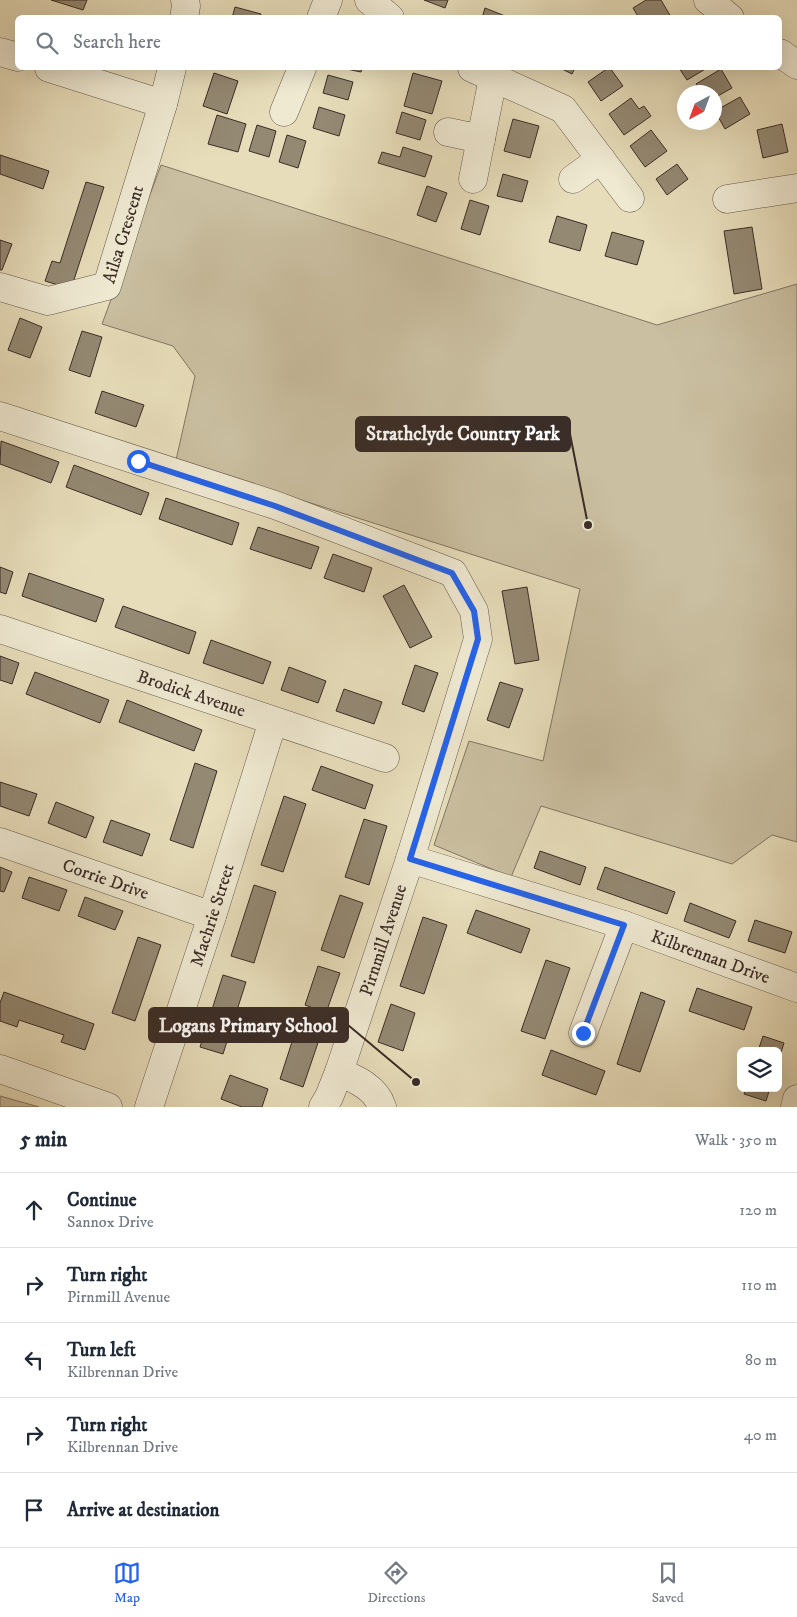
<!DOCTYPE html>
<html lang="en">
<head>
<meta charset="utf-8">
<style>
	body { margin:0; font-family:"IM FELL DW Pica",serif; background:#f2f2f3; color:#1f2937 }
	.controls { position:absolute; right:15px; bottom:15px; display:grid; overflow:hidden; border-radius:8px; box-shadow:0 5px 20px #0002 }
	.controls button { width:45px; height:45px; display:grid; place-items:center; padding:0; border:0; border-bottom:1px solid #e0e1e3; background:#fff; color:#1f2937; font:25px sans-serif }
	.compass { position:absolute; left:677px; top:85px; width:45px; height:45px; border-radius:50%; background:#fff; box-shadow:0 5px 20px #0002; rotate:221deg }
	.stop { position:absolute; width:15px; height:15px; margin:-11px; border:4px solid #2563eb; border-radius:50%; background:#fff }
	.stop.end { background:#2563eb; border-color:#fff; box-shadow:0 1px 5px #0008 }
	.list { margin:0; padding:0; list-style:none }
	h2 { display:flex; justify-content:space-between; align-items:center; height:65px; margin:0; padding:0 20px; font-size:21px }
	h2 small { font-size:16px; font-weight:400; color:#747a83 }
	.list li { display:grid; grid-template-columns:32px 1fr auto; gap:15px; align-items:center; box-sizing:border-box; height:75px; padding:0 20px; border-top:1px solid #e0e1e3 }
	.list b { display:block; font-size:19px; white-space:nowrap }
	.list p { margin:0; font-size:16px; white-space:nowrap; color:#747a83 }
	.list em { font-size:16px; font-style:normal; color:#747a83 }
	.icon { flex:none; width:28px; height:28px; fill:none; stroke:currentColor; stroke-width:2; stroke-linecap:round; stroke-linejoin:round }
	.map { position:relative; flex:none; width:797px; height:1107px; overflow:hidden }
	.search { position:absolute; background:#fff; box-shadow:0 5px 20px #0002; left:15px; right:15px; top:15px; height:55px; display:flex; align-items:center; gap:12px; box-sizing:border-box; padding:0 18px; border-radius:8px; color:#747a83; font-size:19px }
	.sheet { height:440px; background:#fff }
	nav { display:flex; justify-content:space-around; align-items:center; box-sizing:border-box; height:70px; border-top:1px solid #e0e1e3; background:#fff; font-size:14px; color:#747a83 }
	nav a { display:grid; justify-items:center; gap:2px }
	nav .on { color:#2563eb }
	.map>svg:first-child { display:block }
</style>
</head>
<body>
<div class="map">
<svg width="797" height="1107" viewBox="0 0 797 1107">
	<rect width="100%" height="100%" fill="#e7ddba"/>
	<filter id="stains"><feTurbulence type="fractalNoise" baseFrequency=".004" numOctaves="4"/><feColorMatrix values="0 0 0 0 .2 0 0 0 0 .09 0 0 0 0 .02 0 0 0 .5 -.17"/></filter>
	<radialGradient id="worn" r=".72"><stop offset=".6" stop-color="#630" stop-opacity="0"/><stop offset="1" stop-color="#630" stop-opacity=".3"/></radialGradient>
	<g fill="#cabfa1" stroke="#827664">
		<path d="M 161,165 L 657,325 L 797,284 L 797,842 L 772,835 L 732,864 L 541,806 L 511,877 L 434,845 L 469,741 L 543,761 L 580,589 L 176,460 L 195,376 L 173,346 L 102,324 Z"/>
		<path d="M 0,1096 L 39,1107 L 0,1107 Z"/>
	</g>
	<g fill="#948973" stroke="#3b2d27">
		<path d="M 51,0 L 87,0 L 83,10 Z"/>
		<path d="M 424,0 L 448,0 L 445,8 Z"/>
		<path d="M 646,0 L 661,0 L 671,17 L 639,18 L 633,8 Z"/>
		<path d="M 235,7 L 261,14 L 260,18 L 232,18 Z"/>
		<path d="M 485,8 L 505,16 L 505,18 L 482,18 Z"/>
		<path d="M 342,68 L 362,68 L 361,72 Z"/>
		<path d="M 560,68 L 575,68 L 572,74 Z"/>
		<path d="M 608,68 L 610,68 L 623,86 L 601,101 L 588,82 Z"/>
		<path d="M 679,68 L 707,68 L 687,80 Z"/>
		<path d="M 721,69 L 732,88 L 714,98 L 714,92 L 701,92 L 696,84 Z"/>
		<path d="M 214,73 L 238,81 L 227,114 L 203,106 Z"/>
		<path d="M 413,73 L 442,81 L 432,114 L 404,106 Z"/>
		<path d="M 328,75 L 353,82 L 348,100 L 323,93 Z"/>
		<path d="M 740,97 L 750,114 L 725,129 L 715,111 Z"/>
		<path d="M 631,98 L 639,109 L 644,106 L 651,116 L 624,135 L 609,114 Z"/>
		<path d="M 319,107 L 345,115 L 339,136 L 313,128 Z"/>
		<path d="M 402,112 L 426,120 L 420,140 L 396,133 Z"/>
		<path d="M 217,115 L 246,124 L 238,152 L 208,144 Z"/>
		<path d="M 513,119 L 539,126 L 530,158 L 504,151 Z"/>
		<path d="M 782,124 L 788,152 L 763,158 L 757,130 Z"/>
		<path d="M 257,125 L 276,131 L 269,157 L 249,151 Z"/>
		<path d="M 651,130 L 667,151 L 645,167 L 630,146 Z"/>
		<path d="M 287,135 L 306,141 L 298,168 L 279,162 Z"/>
		<path d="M 403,147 L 432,156 L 425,177 L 378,163 L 382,152 L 400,157 Z"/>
		<path d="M 0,155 L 49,171 L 43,189 L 0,174 Z"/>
		<path d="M 677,164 L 688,179 L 667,195 L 656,179 Z"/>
		<path d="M 503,174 L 528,181 L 522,202 L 497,196 Z"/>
		<path d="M 86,182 L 104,187 L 71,289 L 45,281 L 52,261 L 60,263 Z"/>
		<path d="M 427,186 L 447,193 L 436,222 L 417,215 Z"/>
		<path d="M 470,200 L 489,206 L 480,235 L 461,229 Z"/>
		<path d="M 557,216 L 587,225 L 580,251 L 549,242 Z"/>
		<path d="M 752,227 L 762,289 L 734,294 L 724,231 Z"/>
		<path d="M 612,232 L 644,241 L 637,265 L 605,256 Z"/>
		<path d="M 0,240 L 12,244 L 2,270 L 0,270 Z"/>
		<path d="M 20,318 L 42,327 L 30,358 L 8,350 Z"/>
		<path d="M 82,331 L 102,337 L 90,377 L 69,370 Z"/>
		<path d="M 102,391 L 144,405 L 136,427 L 95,413 Z"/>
		<path d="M 1,441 L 59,462 L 51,483 L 0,464 Z"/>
		<path d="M 74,465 L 149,493 L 141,515 L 66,487 Z"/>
		<path d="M 166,498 L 239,523 L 232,545 L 159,519 Z"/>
		<path d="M 258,527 L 319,547 L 311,569 L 250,549 Z"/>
		<path d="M 333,554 L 372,568 L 364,592 L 324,578 Z"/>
		<path d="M 0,567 L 13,572 L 6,594 L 0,592 Z"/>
		<path d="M 29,573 L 104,599 L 96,622 L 22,596 Z"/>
		<path d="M 404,585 L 432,637 L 410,648 L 383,596 Z"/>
		<path d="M 527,587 L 539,660 L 515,664 L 502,591 Z"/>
		<path d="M 123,606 L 196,632 L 189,654 L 115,627 Z"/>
		<path d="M 211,640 L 271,662 L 263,684 L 203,663 Z"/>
		<path d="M 0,656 L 19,663 L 12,684 L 0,680 Z"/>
		<path d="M 415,665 L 438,673 L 424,712 L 402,704 Z"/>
		<path d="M 289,667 L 326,681 L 318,703 L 281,690 Z"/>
		<path d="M 35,672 L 109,700 L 100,723 L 26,694 Z"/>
		<path d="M 500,682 L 523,689 L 509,728 L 487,720 Z"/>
		<path d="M 344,689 L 382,702 L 374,724 L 336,711 Z"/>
		<path d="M 127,700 L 202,730 L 194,751 L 119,722 Z"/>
		<path d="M 195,763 L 217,771 L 193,848 L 170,840 Z"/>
		<path d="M 321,766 L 373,785 L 365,809 L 312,790 Z"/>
		<path d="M 0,782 L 37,794 L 29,816 L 0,806 Z"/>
		<path d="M 284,796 L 306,804 L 283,872 L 261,865 Z"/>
		<path d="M 56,802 L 94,817 L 86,838 L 48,823 Z"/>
		<path d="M 364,819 L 387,826 L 369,885 L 345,877 Z"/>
		<path d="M 111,820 L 150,834 L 142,856 L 103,842 Z"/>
		<path d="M 540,851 L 586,867 L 580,885 L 534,868 Z"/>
		<path d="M 0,867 L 12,872 L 4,892 L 0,891 Z"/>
		<path d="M 605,867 L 675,892 L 667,914 L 597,889 Z"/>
		<path d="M 29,877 L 67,890 L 59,911 L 22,898 Z"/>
		<path d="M 254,885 L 276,892 L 254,963 L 231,956 Z"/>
		<path d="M 340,895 L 363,903 L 344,958 L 321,950 Z"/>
		<path d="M 85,897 L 123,911 L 115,930 L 78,916 Z"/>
		<path d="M 690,903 L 736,921 L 729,938 L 684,921 Z"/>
		<path d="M 476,910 L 530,929 L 521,953 L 467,933 Z"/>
		<path d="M 423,917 L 447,925 L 424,994 L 400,986 Z"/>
		<path d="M 755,920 L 792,932 L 785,953 L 748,941 Z"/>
		<path d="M 138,937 L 161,945 L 135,1021 L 112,1013 Z"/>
		<path d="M 546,960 L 570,968 L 545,1039 L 521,1031 Z"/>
		<path d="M 318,966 L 340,973 L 326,1013 L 305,1005 Z"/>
		<path d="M 223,975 L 246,982 L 223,1054 L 200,1047 Z"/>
		<path d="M 697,988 L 752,1007 L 744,1030 L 689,1011 Z"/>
		<path d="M 4,992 L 94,1024 L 85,1050 L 61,1042 L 64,1035 L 19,1020 L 17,1027 L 0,1021 L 0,1003 Z"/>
		<path d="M 641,992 L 665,1001 L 640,1072 L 617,1064 Z"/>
		<path d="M 391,1004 L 415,1013 L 403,1051 L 378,1042 Z"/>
		<path d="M 299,1020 L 323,1028 L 303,1087 L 280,1079 Z"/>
		<path d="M 763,1036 L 784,1043 L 778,1062 L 778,1051 L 758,1051 Z"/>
		<path d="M 551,1050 L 605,1071 L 596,1095 L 542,1075 Z"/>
		<path d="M 230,1075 L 268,1089 L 262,1107 L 242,1107 L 221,1099 Z"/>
		<path d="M 746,1088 L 770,1088 L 766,1101 L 744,1094 Z"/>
	</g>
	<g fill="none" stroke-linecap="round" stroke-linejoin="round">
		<g stroke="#66594c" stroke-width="29">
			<g id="minor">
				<path d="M 369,0 L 390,18"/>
				<path d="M 708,0 L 730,18"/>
				<path d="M 184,18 L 186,6 L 185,0"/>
				<path d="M 321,18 L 328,0"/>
				<path d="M 0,52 L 18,57"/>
				<path d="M 780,53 L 797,65"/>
				<path d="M 49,68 L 163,104"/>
				<path d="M 472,68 L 563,109 L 630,198"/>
				<path d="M 284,112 L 302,68"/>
				<path d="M 448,132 L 481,139"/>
				<path d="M 473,179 L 493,78"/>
				<path d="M 573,179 L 601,159"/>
				<path d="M 727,199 L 797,188"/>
				<path id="s1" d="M 0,287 L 48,301 L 107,286 L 163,104 L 172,68"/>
				<path d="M 0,416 L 275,505 L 453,573 L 474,611 L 478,639 L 410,859 L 339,1072 L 329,1097 L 323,1107"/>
				<path id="s2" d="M 0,629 L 385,758"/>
				<path id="s3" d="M 0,842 L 212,916"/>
				<path id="s4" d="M 410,859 L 624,925 L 797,988"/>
				<path d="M 583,1033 L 624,925"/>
				<path d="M 0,1069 L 108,1107"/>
				<path d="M 339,1072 C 356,1079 376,1088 382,1107"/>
				<path id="s5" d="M 149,1107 L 212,916 L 273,721"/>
				<path d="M 795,1107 L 797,1099"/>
			</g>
		</g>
		<use href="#minor" stroke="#efe9d2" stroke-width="28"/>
	</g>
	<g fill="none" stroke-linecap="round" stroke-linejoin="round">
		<path stroke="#2563eb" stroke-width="6" d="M 138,461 L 275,506 L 452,573 L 474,611 L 478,639 L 410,859 L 624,925 L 583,1033"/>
	</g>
	<g text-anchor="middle" stroke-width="4" stroke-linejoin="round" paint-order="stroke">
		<g font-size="18" fill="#3b2d27" stroke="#efe9d2">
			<text dy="6" stroke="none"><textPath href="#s1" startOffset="165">Ailsa Crescent</textPath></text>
			<text dy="6" stroke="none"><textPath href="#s2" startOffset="202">Brodick Avenue</textPath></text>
			<text dy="6" stroke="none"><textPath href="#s3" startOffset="112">Corrie Drive</textPath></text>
			<text dy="6" stroke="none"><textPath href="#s5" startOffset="202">Machrie Street</textPath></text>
			<text transform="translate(383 940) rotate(-72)" y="6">Pirnmill Avenue</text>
			<text dy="6" stroke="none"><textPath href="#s4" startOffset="316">Kilbrennan Drive</textPath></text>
		</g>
	</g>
	<path fill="none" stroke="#3b2d27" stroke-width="2" d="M588 525L570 434M416 1082L348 1025"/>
	<g fill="#3b2d27" stroke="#efe9d2" stroke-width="2">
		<circle cx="588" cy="525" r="5"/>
		<circle cx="416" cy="1082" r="5"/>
	</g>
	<g fill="#3b2d27" stroke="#3b2d27" stroke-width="2">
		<rect x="356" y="417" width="214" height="34" rx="5"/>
		<rect x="149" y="1008" width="199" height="34" rx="5"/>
	</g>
	<g font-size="19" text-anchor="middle" font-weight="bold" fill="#fff">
		<text x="463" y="440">Strathclyde Country Park</text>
		<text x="248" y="1032">Logans Primary School</text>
	</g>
	<rect width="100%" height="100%" filter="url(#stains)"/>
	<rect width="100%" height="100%" fill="url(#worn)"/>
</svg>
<div class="controls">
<button><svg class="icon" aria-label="layers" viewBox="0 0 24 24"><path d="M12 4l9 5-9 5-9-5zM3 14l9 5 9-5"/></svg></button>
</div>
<svg class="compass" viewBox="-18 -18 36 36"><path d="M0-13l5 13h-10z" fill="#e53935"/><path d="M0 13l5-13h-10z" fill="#747a83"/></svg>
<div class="stop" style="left:138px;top:461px"></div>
<div class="stop end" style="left:583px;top:1033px"></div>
<div class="search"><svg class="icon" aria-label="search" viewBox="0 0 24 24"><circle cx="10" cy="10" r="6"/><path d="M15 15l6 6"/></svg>Search here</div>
</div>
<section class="sheet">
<h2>5 min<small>Walk · 350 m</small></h2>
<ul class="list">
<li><svg class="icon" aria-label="ahead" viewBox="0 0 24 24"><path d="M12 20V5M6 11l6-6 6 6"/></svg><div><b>Continue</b><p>Sannox Drive</p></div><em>120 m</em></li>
<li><svg class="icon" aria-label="right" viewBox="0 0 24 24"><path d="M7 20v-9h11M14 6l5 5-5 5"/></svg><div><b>Turn right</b><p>Pirnmill Avenue</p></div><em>110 m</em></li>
<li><svg class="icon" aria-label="left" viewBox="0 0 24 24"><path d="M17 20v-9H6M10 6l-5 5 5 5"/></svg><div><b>Turn left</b><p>Kilbrennan Drive</p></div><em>80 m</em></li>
<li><svg class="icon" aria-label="right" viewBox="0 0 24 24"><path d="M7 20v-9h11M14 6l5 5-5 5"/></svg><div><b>Turn right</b><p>Kilbrennan Drive</p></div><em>40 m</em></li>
<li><svg class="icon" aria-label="arrive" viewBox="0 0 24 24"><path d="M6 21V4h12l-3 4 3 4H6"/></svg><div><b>Arrive at destination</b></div></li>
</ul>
</section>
<nav>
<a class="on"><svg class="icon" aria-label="map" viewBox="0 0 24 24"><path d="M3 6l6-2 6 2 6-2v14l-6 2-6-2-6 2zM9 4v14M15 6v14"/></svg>Map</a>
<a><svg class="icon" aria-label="directions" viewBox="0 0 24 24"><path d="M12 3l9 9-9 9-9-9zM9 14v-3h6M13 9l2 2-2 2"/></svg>Directions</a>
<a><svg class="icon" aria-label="saved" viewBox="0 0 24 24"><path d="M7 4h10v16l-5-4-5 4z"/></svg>Saved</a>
</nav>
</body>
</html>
